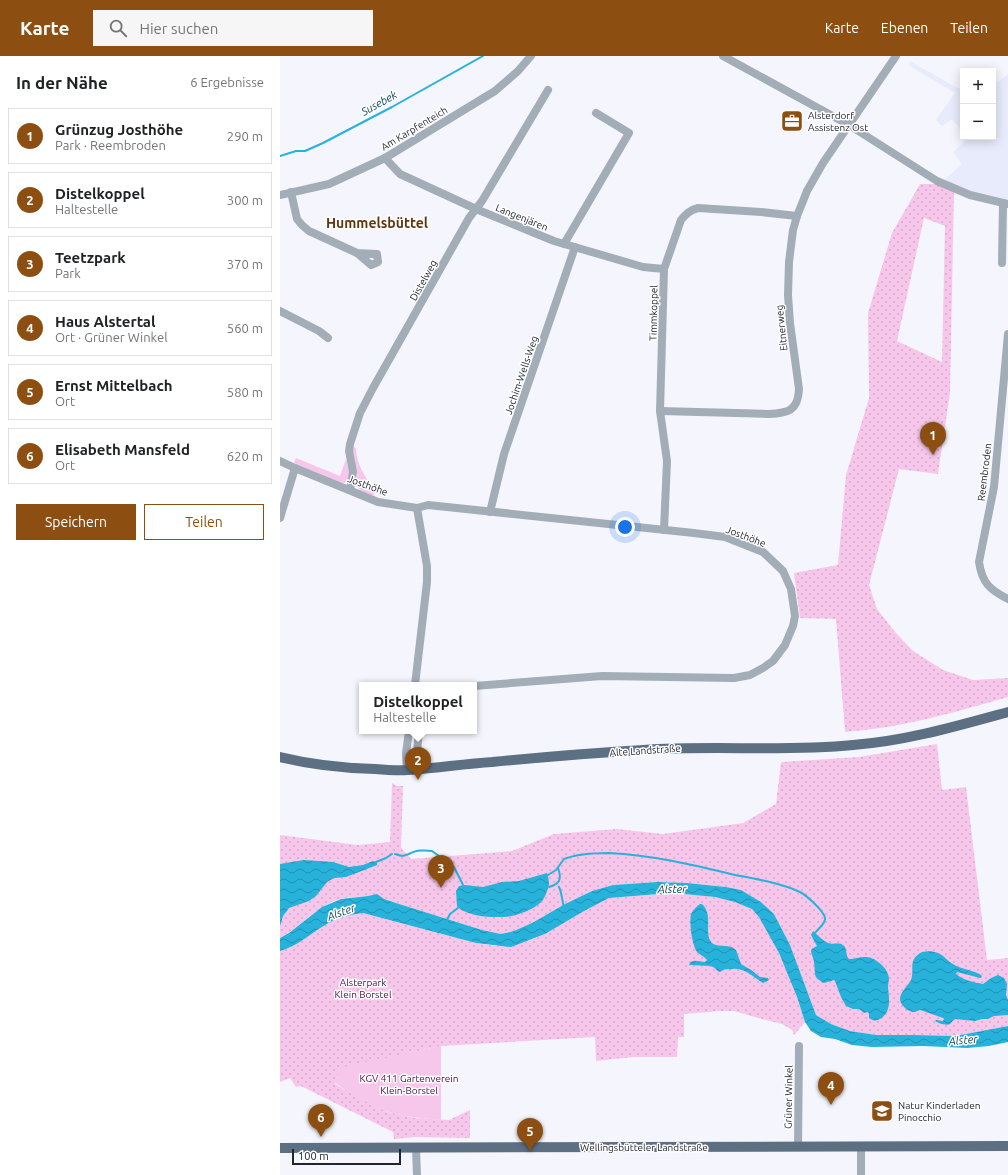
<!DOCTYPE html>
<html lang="de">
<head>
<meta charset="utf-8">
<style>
	body { margin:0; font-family:Ubuntu,sans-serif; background:#f6f6f6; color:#202124 }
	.controls { position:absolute; right:12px; top:12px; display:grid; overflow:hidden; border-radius:0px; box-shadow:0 2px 10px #0003 }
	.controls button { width:36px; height:36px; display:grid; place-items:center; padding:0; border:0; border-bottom:1px solid #e0e0e0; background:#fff; color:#202124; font:20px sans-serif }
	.scale { position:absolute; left:12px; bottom:10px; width:109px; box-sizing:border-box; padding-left:4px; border:2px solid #222430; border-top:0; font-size:11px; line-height:14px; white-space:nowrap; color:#222430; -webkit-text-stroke:3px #fff; paint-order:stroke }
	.you { position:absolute; left:345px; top:471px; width:14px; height:14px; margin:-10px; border:3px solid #fff; border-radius:50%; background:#1a73e8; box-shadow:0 0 0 6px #1a73e833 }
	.badge { display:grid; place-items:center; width:26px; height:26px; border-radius:50%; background:#8c4f11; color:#fff; font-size:13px; font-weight:700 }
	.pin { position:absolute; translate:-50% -33px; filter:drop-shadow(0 1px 2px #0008) }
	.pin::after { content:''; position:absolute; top:21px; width:14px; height:12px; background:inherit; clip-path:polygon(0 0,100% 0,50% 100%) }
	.popup { position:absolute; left:79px; top:626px; width:118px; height:52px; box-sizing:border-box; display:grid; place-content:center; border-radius:0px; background:#fff; filter:drop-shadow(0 1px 3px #0005); font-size:13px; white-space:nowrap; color:#757577 }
	.popup b { font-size:15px; color:#202124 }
	.popup::after { content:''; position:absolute; left:50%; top:100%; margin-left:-8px; border:8px solid transparent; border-top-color:#fff }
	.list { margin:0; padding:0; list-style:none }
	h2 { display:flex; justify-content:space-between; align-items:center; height:52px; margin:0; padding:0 16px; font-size:17px }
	h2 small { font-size:13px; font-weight:400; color:#757577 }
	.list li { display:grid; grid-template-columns:26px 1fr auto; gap:12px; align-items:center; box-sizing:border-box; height:56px; margin:0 8px 8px; padding:0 8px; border:1px solid #e0e0e0; border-radius:0px }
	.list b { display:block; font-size:15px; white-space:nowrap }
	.list p { margin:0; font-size:13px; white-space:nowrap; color:#757577 }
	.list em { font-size:13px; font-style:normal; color:#757577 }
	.actions { display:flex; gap:8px; padding:12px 16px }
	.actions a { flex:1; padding:9px 0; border:1px solid #8c4f11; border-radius:0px; text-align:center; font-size:14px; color:#8c4f11 }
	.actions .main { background:#8c4f11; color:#fff }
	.icon { flex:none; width:22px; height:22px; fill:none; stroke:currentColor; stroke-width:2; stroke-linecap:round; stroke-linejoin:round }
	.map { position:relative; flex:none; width:728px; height:1119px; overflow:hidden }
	header { display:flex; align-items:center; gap:24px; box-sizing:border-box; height:56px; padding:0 20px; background:#8c4f11; color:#fff }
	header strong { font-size:19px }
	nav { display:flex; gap:22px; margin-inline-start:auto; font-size:14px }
	.search { width:280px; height:36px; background:#f6f6f6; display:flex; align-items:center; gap:10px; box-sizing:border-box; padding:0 14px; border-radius:0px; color:#757577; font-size:15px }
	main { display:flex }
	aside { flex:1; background:#fff }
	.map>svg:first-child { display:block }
</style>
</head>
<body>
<header>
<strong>Karte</strong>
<div class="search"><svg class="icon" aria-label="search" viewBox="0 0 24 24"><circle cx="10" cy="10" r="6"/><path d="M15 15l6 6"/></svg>Hier suchen</div>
<nav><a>Karte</a><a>Ebenen</a><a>Teilen</a></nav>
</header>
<main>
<aside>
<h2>In der Nähe<small>6 Ergebnisse</small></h2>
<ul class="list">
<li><span class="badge">1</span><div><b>Grünzug Josthöhe</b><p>Park · Reembroden</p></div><em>290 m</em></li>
<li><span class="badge">2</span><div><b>Distelkoppel</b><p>Haltestelle</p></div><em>300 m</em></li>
<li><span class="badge">3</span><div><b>Teetzpark</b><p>Park</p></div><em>370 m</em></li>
<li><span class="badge">4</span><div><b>Haus Alstertal</b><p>Ort · Grüner Winkel</p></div><em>560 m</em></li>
<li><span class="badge">5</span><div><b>Ernst Mittelbach</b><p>Ort</p></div><em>580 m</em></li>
<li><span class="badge">6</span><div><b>Elisabeth Mansfeld</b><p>Ort</p></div><em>620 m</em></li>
</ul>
<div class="actions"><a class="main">Speichern</a><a>Teilen</a></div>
</aside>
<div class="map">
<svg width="728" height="1119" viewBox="0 0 728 1119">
	<defs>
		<pattern id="park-dots" width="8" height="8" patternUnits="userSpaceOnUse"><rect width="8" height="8" fill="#f7c7eb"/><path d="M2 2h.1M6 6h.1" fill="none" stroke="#d3abca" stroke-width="1.8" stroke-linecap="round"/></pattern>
		<pattern id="water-waves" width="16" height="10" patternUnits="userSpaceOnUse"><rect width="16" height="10" fill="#26b2da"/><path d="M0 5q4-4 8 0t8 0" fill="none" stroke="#2091b1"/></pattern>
	</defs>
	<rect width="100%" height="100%" fill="#f5f6fd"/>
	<g fill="#e8ebfb">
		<path d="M 630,5 L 674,30 L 683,34 L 683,76 L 672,63 L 662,70 L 656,64 L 675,37 L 628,9 Z"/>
		<path d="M 728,18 L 728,149 L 660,128 L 682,108 L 673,96 L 688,82 L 687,81 L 713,81 L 713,30 Z"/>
	</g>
	<g fill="#f7c7eb">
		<path d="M 73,391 L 76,392 C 76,408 86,422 95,435 L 93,440 L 81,435 L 76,430 L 77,417 L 73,403 Z"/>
		<path d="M 16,402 L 60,420 L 66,403 L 69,416 L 68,424 L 64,427 L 59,426 L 14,407 Z"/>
		<path d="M 161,990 L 161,1064 C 138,1062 116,1060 94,1051 C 82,1046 67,1035 55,1027 L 59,1011 Z"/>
	</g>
	<g fill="url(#park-dots)" fill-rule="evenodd">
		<path d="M 640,128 L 660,128 L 674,134 L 670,337 L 658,418 L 619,413 L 589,529 L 597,553 L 615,576 L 633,595 L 663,614 L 693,624 L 728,622 L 728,641 C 693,651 659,661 623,668 C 604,672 585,674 565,676 L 556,563 L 520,562 L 514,517 L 558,509 L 566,419 L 589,342 L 588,257 L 612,177 ZM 644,162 L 665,170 L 662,306 L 617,285 Z"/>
		<path d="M 657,688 L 662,734 L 686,731 L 707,904 L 728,902 L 728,970 L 675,980 L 633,979 L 596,979 L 570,975 L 551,968 L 536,959 L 510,889 L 494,858 L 481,846 L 461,834 L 446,831 L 407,827 L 377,826 L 333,829 L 312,835 L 285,848 L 254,866 L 234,875 L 221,878 L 202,874 L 116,847 L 92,839 L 89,840 C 80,841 69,841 60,843 C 36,850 21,871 0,882 L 0,779 L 78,789 L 110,786 L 112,727 L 117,730 L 123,730 L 121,792 L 131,803 L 232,795 L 274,778 L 337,773 L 383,778 L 463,767 L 496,748 L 501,706 L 579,701 Z"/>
		<path d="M 379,838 C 406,838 435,838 461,848 C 464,850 469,851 472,853 C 481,859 486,872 491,881 C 505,908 516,937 525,966 L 514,979 L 512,974 L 502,968 L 478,962 L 454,955 L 440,955 L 404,958 L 404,981 L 398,981 L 397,1001 L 353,1001 L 316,1005 L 315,981 L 161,990 L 59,1012 L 55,1028 L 93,1050 L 108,1056 L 135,1062 L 169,1064 L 190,1054 L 190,1082 L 135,1081 L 114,1083 L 113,1076 L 21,1030 L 16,1031 L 10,1022 L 0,1026 L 0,895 C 18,890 31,877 47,868 C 59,861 69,859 83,857 L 196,887 L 216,890 L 248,885 L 265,878 L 304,855 L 329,842 Z"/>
	</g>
	<g fill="url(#water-waves)">
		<path d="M 24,804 L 53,806 L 69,811 L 83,809 L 93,805 L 97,807 L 97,809 L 66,821 L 54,822 L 47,826 L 36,840 L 29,845 L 9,852 L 3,860 L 0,870 L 0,808 Z"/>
		<path d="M 267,817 C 269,823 270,830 267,835 C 265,841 262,847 256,850 C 251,854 242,857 236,859 C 222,863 187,862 177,850 L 176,835 L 179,830 L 185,829 L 203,831 L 222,826 L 239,825 Z"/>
		<path d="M 377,826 L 407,827 L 446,831 L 461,834 L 481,846 L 494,858 L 510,889 L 536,959 L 551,968 L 570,975 L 596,979 L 633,979 L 675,980 L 728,970 L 728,986 L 709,990 L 687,992 L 643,990 L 592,991 L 572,989 L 555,983 L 541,981 L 531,975 L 525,966 L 517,941 L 499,897 L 479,861 L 472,853 L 455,846 L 435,841 L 404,838 L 379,838 L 329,842 L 304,855 L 265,878 L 231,891 L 196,887 L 83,857 C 69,859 59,861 47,868 C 31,877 18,890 0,895 L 0,882 L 9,877 L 42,851 L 61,843 L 88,840 L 97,838 L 104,843 L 116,847 L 202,874 L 221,878 L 234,875 L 254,866 L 285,848 L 312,835 L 333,829 Z"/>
		<path d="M 420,848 L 422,848 C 434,859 423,878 432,887 C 437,891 445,889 451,891 C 453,891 454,893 456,894 L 461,908 L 471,914 L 480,921 L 488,922 L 489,924 L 483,927 C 473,921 464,911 452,913 C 445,914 446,912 440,916 C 436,915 436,911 430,910 L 409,909 C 412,902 419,906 425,906 L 427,904 C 424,900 420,899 417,896 C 412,889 409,866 411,858 C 413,854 416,851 420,848 Z"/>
		<path d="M 533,875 C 538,879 542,884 548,887 C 553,889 559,886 563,889 C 568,893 565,899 569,903 C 577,903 582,899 591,902 C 599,905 608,913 609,922 C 609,925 608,928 608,931 C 609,942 612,956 600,963 C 596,965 593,965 589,962 L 589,958 L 588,956 L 584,957 L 579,953 L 573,953 L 566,950 L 561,941 L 555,925 L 554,924 L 544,927 C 532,921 536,918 534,907 C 534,902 531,899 531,894 L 533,892 L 537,890 L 531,879 Z"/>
		<path d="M 642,896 C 647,895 653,895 658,897 C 664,899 667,905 673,908 C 681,914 696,914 702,920 L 701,922 L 700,922 L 677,916 L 676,918 C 683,924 693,926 703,928 L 711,922 L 718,919 L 724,922 L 727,928 L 726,939 L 728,944 L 728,959 L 714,960 L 708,963 L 702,963 L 695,965 L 675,963 C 673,964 672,966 670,968 C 666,970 658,967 655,965 L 656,964 L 663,965 L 664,963 L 663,962 C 656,959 647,957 641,954 C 639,954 637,955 635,956 C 629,957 620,949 620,943 C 620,936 628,930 631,924 C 635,913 627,904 642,896 Z"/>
	</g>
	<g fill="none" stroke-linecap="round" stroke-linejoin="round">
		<g stroke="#26b2da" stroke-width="2">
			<path d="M 0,100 L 16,95 L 25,95 L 43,87 L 112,51 L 203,0"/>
			<path d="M 115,798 C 124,801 124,800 131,797 C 136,794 146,794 152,795 L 174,811 L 183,829"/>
			<path d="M 96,806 L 106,802 L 112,798"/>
			<path d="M 268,819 L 276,814 L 284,803 C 297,798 315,797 329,797 C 372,799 414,809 455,819 C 476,823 500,827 520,836 C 526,839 544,855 545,862 C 546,867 538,873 535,877"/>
			<path d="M 269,831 C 280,828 282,823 278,812"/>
			<path d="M 279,831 C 282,837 282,845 284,851"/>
			<path d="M 167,864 L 170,858 L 178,852"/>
		</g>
		<g stroke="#a3adb8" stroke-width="8">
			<path d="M 443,0 L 569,69 L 657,125 L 690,139 L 728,148"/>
			<path d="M 105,102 L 120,118 L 196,153 L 274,185 L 363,211 L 384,213"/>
			<path d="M 11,136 L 17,163 L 22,169 L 29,175 L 77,197 L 91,209 L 98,206 L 97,198 L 77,197"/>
			<path d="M 0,139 L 49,128 L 105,102 L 215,35 L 238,15 L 251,0"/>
			<path d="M 284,188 L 349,77 L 316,57"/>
			<path d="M 722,207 L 723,147"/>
			<path d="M 0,255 L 39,275 L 48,282"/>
			<path d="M 728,278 L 714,431 L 699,506 C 702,527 710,534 728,543"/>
			<path d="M 380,355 L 489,358 C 508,357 518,355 519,333 L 510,267 L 508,239 L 509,206 L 513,174 L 517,160 L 527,135 L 543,107 L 616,0"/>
			<path d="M 0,405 L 15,412 L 98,446 L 137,452 L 148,449 L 414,477 L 445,481 L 483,496 L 503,515 L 511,533 L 515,560 L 513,570 L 505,589 L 493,605 L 483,612 L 470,619 L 454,622 L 322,620 L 194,630"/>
			<path d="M 70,434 L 73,416 L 69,395 L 70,388 L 80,357 L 93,332 L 189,162 L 202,145 L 268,34"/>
			<path d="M 210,456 L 224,398 L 295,191"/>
			<path d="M 0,462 L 15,412"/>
			<path d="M 384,474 L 387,405 L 380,355 L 384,213 L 401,164 C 406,158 410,154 418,152 L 481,156 L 517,160"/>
			<path d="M 135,629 L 147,526 L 147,510 L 137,452"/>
			<path d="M 138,713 L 137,696 L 139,675"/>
			<path d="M 127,714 L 126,697 L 129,675"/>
			<path d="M 518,1091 L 519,990"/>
			<path d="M 581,1091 L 581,1119"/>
			<path d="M 136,1092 L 137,1119"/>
		</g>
		<g stroke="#5d6f83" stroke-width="10">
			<path d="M 0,701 C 33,709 61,712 95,713 C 106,714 117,715 128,714 C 156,712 184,708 212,706 C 263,701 313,697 363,694 C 433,689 503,696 573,689 C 626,685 677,670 728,656"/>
			<path d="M 0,1092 L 728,1090"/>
		</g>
	</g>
	<defs>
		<g id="office-square" transform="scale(1.15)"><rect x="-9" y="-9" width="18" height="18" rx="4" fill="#8c4f11" stroke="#fff"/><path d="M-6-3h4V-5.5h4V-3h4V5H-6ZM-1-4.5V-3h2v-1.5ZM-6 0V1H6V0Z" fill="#fff"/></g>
		<g id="school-square" transform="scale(1.15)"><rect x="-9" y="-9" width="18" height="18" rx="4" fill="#8c4f11" stroke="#fff"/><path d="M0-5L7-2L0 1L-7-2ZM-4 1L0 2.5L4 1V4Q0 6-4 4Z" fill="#fff"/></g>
	</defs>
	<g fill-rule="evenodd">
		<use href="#office-square" x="512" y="65"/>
		<use href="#school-square" x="602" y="1055"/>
	</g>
	<g text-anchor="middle" stroke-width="3" stroke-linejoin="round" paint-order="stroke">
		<g font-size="10" fill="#222430" stroke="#fff" text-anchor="start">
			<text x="528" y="63">Alsterdorf<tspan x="528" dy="12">Assistenz Ost</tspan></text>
			<text x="618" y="1053">Natur Kinderladen<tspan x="618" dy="12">Pinocchio</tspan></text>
		</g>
		<g font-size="10" fill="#222430" stroke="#fff">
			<text transform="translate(134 72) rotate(-31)" y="4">Am Karpfenteich</text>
			<text transform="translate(242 161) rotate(22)" y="4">Langenjären</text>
			<text transform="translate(143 224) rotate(-61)" y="4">Distelweg</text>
			<text transform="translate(373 257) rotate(-89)" y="4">Timmkoppel</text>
			<text transform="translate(501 272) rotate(-96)" y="4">Eitnerweg</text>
			<text transform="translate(241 319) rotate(-71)" y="4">Jochim-Wells-Weg</text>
			<text transform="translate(704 416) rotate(-83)" y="4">Reembroden</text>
			<text transform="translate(88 429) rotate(20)" y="4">Josthöhe</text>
			<text transform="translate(466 480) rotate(21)" y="4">Josthöhe</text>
			<text transform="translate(365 694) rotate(-4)" y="4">Alte Landstraße</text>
			<text transform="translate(508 1041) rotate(-89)" y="4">Grüner Winkel</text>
			<text x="364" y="1095">Wellingsbütteler Landstraße</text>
		</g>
		<g font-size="10" fill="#520947" stroke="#fff">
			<text x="83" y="930">Alsterpark<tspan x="83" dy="12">Klein Borstel</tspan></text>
			<text x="129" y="1026">KGV 411 Gartenverein<tspan x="129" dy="12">Klein-Borstel</tspan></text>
		</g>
		<g font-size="11" font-style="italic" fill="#0c4556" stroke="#fff">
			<text transform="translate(99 47) rotate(-29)" y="4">Susebek</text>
			<text transform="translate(392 833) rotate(-1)" y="4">Alster</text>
			<text transform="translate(61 856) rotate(-20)" y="4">Alster</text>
			<text transform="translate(683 984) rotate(-5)" y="4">Alster</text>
		</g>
		<g font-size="14" font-weight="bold" fill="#62370f" stroke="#fff">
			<text x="97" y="172">Hummelsbüttel</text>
		</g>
	</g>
</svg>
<div class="controls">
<button>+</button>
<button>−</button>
</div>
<div class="scale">100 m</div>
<div class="you"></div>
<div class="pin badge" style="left:653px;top:399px">1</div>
<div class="pin badge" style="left:138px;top:724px">2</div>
<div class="popup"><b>Distelkoppel</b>Haltestelle</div>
<div class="pin badge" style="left:161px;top:832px">3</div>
<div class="pin badge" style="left:551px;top:1049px">4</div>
<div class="pin badge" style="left:250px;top:1095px">5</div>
<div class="pin badge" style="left:41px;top:1081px">6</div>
</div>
</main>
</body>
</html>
